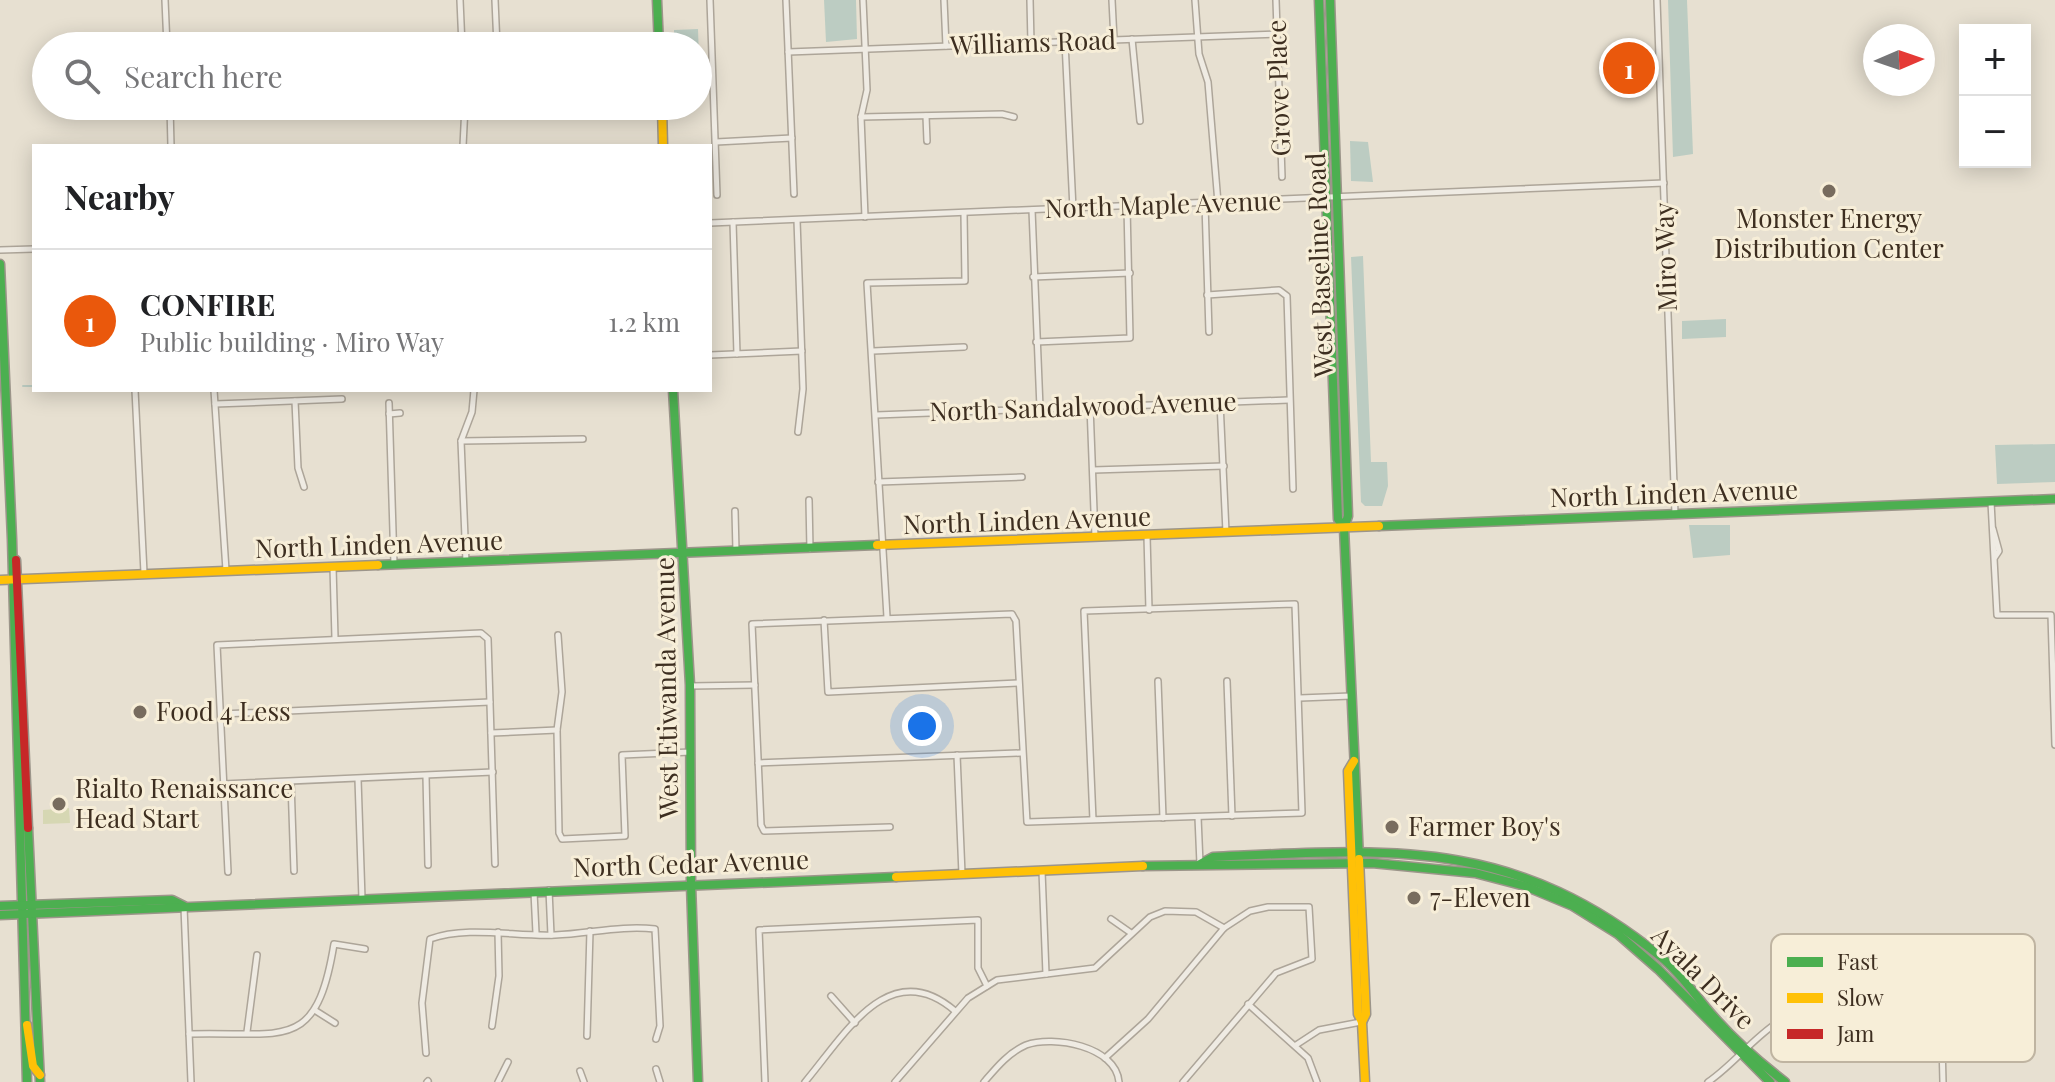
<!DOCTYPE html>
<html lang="en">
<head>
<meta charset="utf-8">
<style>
	body { margin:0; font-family:"Playfair Display",serif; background:#f2f2f2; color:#202124 }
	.controls { position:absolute; right:24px; top:24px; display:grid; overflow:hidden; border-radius:0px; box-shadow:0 4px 20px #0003 }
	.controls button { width:72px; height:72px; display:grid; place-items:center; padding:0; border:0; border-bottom:2px solid #e0e0e0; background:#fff; color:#202124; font:40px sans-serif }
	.compass { position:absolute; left:1863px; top:24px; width:72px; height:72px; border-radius:50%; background:#fff; box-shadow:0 4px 20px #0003; rotate:88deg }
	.you { position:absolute; left:922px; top:726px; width:28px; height:28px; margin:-20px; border:6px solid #fff; border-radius:50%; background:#1a73e8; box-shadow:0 0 0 12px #1a73e833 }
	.badge { display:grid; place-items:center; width:52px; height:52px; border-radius:50%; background:#ea580c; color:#fff; font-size:26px; font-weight:700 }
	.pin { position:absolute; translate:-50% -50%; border:4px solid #fff; box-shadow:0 2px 8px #0006 }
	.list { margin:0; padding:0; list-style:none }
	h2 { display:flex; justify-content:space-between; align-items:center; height:104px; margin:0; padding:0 32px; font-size:34px }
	h2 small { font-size:26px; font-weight:400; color:#757577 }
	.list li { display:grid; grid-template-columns:52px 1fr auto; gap:24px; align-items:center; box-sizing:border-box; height:144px; padding:0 32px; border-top:2px solid #e0e0e0 }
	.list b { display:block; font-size:30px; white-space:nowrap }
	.list p { margin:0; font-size:26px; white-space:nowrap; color:#757577 }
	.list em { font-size:26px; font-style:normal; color:#757577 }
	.icon { flex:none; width:44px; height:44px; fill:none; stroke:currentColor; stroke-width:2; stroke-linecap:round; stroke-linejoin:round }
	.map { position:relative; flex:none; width:2055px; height:1082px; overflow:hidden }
	.search { position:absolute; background:#fff; box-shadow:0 4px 20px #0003; left:32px; top:32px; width:680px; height:88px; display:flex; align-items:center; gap:20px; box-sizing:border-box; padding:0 28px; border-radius:44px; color:#757577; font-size:30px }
	.panel { position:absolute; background:#fff; box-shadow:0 4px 20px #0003; left:32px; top:144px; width:680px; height:248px; border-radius:0px }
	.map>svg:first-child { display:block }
</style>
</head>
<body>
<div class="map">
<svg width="2055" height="1082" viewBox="0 0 2055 1082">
	<rect width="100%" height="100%" fill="#e7e0d1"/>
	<path fill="#d6d7b3" d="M 69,808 L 70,823 L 43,824 L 43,810 Z"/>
	<g fill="#bcccc2">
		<path d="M 824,0 L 856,0 L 857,39 L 826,42 Z"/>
		<path d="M 1668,0 L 1687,0 L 1693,154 L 1673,157 Z"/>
		<path d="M 698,29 L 699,57 L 698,46 L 674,46 L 674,30 Z"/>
		<path d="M 1350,141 L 1368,142 L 1373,182 L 1351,181 Z"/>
		<path d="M 1363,256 L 1371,462 L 1387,462 L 1388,486 L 1382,506 L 1365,506 L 1361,502 L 1351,257 Z"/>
		<path d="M 1726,319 L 1726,337 L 1682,339 L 1682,321 Z"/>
		<path d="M 2055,444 L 2055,482 L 1997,484 L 1995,445 Z"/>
		<path d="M 1689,525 L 1730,525 L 1730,555 L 1693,558 Z"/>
	</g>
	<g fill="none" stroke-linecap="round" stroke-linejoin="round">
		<path stroke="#bcccc2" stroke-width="2" d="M 23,386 L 34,386"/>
		<g stroke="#ada599" stroke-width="8">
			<g id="street">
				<path d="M 165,0 L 167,46"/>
				<path d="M 460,0 L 462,46"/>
				<path d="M 495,0 L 497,46"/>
				<path d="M 710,0 L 717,195"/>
				<path d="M 786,0 L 794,194"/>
				<path d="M 863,0 L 867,90 L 861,117 L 865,217"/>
				<path d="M 944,0 L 946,46"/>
				<path d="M 1030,0 L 1031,43"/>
				<path d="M 1112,0 L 1114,40"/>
				<path d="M 1195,0 L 1199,54 L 1208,82 L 1218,203"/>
				<path d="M 1276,0 L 1282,177"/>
				<path d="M 1657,0 L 1675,514"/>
				<path d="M 578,39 L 579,46"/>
				<path d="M 1132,39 L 1140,121"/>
				<path d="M 1065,42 L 1073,209"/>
				<path d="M 788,52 L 1277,34"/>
				<path d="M 170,106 L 171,146"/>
				<path d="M 926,116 L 927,141"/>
				<path d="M 861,117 L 1002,114 L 1014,117"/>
				<path d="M 716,142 L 792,138"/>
				<path d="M 463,146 L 465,106"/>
				<path d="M 1205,204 L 1209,332"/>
				<path d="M 1032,210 L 1040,408"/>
				<path d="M 797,220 L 803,389 L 798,432"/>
				<path d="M 733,222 L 737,354"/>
				<path d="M 710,223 L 1664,183"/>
				<path d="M 0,250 L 34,249"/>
				<path d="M 1033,277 L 1130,273"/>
				<path d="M 1207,295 L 1279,290 L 1287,296 L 1293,489"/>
				<path d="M 1036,342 L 1130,338 L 1127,207"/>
				<path d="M 873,351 L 964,347"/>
				<path d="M 710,355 L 802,351"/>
				<path d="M 135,390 L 144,573"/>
				<path d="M 214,390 L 226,570"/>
				<path d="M 295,401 L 298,468 L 304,487"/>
				<path d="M 1220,402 L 1226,532"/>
				<path d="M 389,403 L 394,564"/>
				<path d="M 215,404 L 342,399"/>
				<path d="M 1090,406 L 1095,537"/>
				<path d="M 389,414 L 400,413"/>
				<path d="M 876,415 L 1289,400"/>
				<path d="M 461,441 L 583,439"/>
				<path d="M 1093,470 L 1224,466"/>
				<path d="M 878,482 L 1022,477"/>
				<path d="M 809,500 L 810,549"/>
				<path d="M 1991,502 L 1997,615 L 2051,615 L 2055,745"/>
				<path d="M 735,511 L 736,551"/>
				<path d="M 1993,529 L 1999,551 L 1995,557"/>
				<path d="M 1147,536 L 1149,610"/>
				<path d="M 466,562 L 461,441 L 472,412 L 474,390"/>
				<path d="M 333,567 L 335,638"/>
				<path d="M 887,617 L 867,283 L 965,281 L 964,213"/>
				<path d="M 824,620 L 828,692 L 1018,683"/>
				<path d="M 558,635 L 562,692 L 557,730 L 559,833 L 562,839 L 625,836 L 622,755 L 691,752"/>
				<path d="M 1158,681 L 1163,818"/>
				<path d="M 1227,681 L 1232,816"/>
				<path d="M 690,686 L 755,685"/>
				<path d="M 1300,698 L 1351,696"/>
				<path d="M 221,714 L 490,702"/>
				<path d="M 491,733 L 557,730"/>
				<path d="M 957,755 L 962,874"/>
				<path d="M 758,763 L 1021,753"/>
				<path d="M 426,776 L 428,865"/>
				<path d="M 358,779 L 362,899"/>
				<path d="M 291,782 L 294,871"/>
				<path d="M 223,784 L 493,772"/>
				<path d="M 1198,817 L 1200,864"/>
				<path d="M 890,827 L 764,831 L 761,825 L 752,624 L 1012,614 L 1016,621 L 1027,822 C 1118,819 1210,816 1302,813 L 1295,604 L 1084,611 L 1093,820"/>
				<path d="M 1042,871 L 1046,974"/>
				<path d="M 228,872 L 217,645 L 481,633 L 488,639 L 495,864"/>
				<path d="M 549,890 L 551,935"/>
				<path d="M 534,892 L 536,933"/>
				<path d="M 184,907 L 191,1082"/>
				<path d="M 1111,919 L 1131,933"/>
				<path d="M 831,996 L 855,1023"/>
				<path d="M 1248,1004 L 1308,1058 L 1317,1082"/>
				<path d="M 316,1011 L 335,1023"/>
				<path d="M 492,1026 L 499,976 L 498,932"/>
				<path d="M 247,1032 L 257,955"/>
				<path d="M 189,1034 C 284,1031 316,1054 334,944 L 365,949"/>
				<path d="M 587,1036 L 590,931"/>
				<path d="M 1296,1045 L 1319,1030 L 1361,1022"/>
				<path d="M 426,1053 L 422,1003 L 430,939 C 468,925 516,937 555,935 C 588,934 621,925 655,929 L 660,1026 L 656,1039"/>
				<path d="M 1105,1058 L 1148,1019 L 1224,928 L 1250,911 L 1268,907 L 1309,907 L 1312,959 L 1276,973 L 1183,1082"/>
				<path d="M 656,1069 L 660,1082"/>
				<path d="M 580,1071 L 584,1082"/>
				<path d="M 427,1082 L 428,1081"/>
				<path d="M 498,1082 L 508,1062"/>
				<path d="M 765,1082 L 759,930 L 978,920 L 978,968 L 987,986"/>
				<path d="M 805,1082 C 844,1036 889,954 955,1011"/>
				<path d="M 895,1082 L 968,998 L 997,980 L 1095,968 L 1150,917 L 1165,911 L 1196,912 L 1224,928"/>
				<path d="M 984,1082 C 996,1068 1008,1053 1026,1045 C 1053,1035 1116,1046 1119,1082"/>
				<path d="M 1708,1082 C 1733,1065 1752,1039 1778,1022 C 1822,993 1891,1004 1941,1003 L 1943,1082"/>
			</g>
		</g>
		<g stroke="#9c958a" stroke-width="11">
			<g id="fast">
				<path d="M 657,0 L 659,46"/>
				<path d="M 1319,0 L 1338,519 L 1344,528"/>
				<path d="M 1330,0 L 1348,516 L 1344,528 L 1359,859"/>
				<path d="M 0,264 L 12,539 L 27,1082"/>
				<path d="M 673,390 L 690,685 L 691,885 L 698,1082"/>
				<path d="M 1379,526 L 2055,499"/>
				<path d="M 378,565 L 877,545"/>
				<path d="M 28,828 L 40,1082"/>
				<path d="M 1200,864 L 1213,857 C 1392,849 1513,837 1661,957 C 1682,974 1696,997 1713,1016 C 1735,1041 1759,1062 1785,1082"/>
				<path d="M 1143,866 L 1372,863 L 1475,873 L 1525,886 L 1573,906 L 1618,934 L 1658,969 L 1770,1082"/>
				<path d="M 0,906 L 172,900 L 184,906"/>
				<path d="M 0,915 L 896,877"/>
			</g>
		</g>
		<g stroke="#9c958a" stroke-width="11">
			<g id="slow">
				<path d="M 662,106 L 663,146"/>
				<path d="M 877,545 L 1379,526"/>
				<path d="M 0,580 L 378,565"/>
				<path d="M 1354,761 L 1348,771 L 1358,1014 L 1362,1022 L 1365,1082"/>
				<path d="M 1359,859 L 1366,1014 L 1362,1022"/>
				<path d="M 896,877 L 1143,866"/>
				<path d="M 27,1025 L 33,1066 L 40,1075"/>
			</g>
		</g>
		<g stroke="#9c958a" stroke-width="11">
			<path id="jam" d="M 16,560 L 28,828"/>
		</g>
		<use href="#street" stroke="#efebe3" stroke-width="5"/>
		<use href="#fast" stroke="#4caf50" stroke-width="8"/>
		<use href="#slow" stroke="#ffc107" stroke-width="8"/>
		<use href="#jam" stroke="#c62828" stroke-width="8"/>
	</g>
	<g fill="#786c5e" stroke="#f7eed8" stroke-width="3">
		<circle cx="1829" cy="191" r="8"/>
		<circle cx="140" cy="712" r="8"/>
		<circle cx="59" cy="804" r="8"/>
		<circle cx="1392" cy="827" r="8"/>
		<circle cx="1414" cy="898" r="8"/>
	</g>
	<g text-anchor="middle" stroke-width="6" stroke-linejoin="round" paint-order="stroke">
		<g font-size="26" fill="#3d2e20" stroke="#f7eed8">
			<text transform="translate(1033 43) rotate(-2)" y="9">Williams Road</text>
			<text transform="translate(1279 88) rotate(-92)" y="9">Grove Place</text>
			<text transform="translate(1163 205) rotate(-2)" y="9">North Maple Avenue</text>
			<text transform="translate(1666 257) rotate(-92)" y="9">Miro Way</text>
			<text transform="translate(1320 265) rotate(-92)" y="9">West Baseline Road</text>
			<text transform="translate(1083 407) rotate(-2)" y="9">North Sandalwood Avenue</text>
			<text transform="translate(1674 494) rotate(-2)" y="9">North Linden Avenue</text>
			<text transform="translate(1027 521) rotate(-2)" y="9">North Linden Avenue</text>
			<text transform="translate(379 545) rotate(-2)" y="9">North Linden Avenue</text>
			<text transform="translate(667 688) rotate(-91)" y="9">West Etiwanda Avenue</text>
			<text transform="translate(691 864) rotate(-2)" y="9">North Cedar Avenue</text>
			<text transform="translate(1703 978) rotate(45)" y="9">Ayala Drive</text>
		</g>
		<g font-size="26" fill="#3d2e20" stroke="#f7eed8" text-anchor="start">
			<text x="1829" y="228" text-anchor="middle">Monster Energy<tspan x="1829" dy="30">Distribution Center</tspan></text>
			<text x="156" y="721">Food 4 Less</text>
			<text x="75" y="798">Rialto Renaissance<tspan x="75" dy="30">Head Start</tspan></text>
			<text x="1408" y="836">Farmer Boy's</text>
			<text x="1430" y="907">7-Eleven</text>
		</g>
	</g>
	<rect x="1771" y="934" width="264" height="128" rx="12" fill="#f7eed8" stroke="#bfb4a1" stroke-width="2"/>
	<rect x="1787" y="957" width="36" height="10" fill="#4caf50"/>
	<rect x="1787" y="993" width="36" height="10" fill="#ffc107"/>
	<rect x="1787" y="1029" width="36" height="10" fill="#c62828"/>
	<g font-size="22" fill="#3d2e20">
		<text x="1837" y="970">Fast</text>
		<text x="1837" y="1006">Slow</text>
		<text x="1837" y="1042">Jam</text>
	</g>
</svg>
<div class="controls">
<button>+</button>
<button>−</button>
</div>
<svg class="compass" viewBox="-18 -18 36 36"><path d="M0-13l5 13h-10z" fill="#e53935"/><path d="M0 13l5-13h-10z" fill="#757577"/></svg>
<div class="you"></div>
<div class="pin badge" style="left:1629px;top:68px">1</div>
<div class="search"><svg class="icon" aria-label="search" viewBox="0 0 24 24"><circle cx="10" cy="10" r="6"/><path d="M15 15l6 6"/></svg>Search here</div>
<section class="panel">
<h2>Nearby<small></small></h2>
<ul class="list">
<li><span class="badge">1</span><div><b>CONFIRE</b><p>Public building · Miro Way</p></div><em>1.2 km</em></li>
</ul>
</section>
</div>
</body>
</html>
